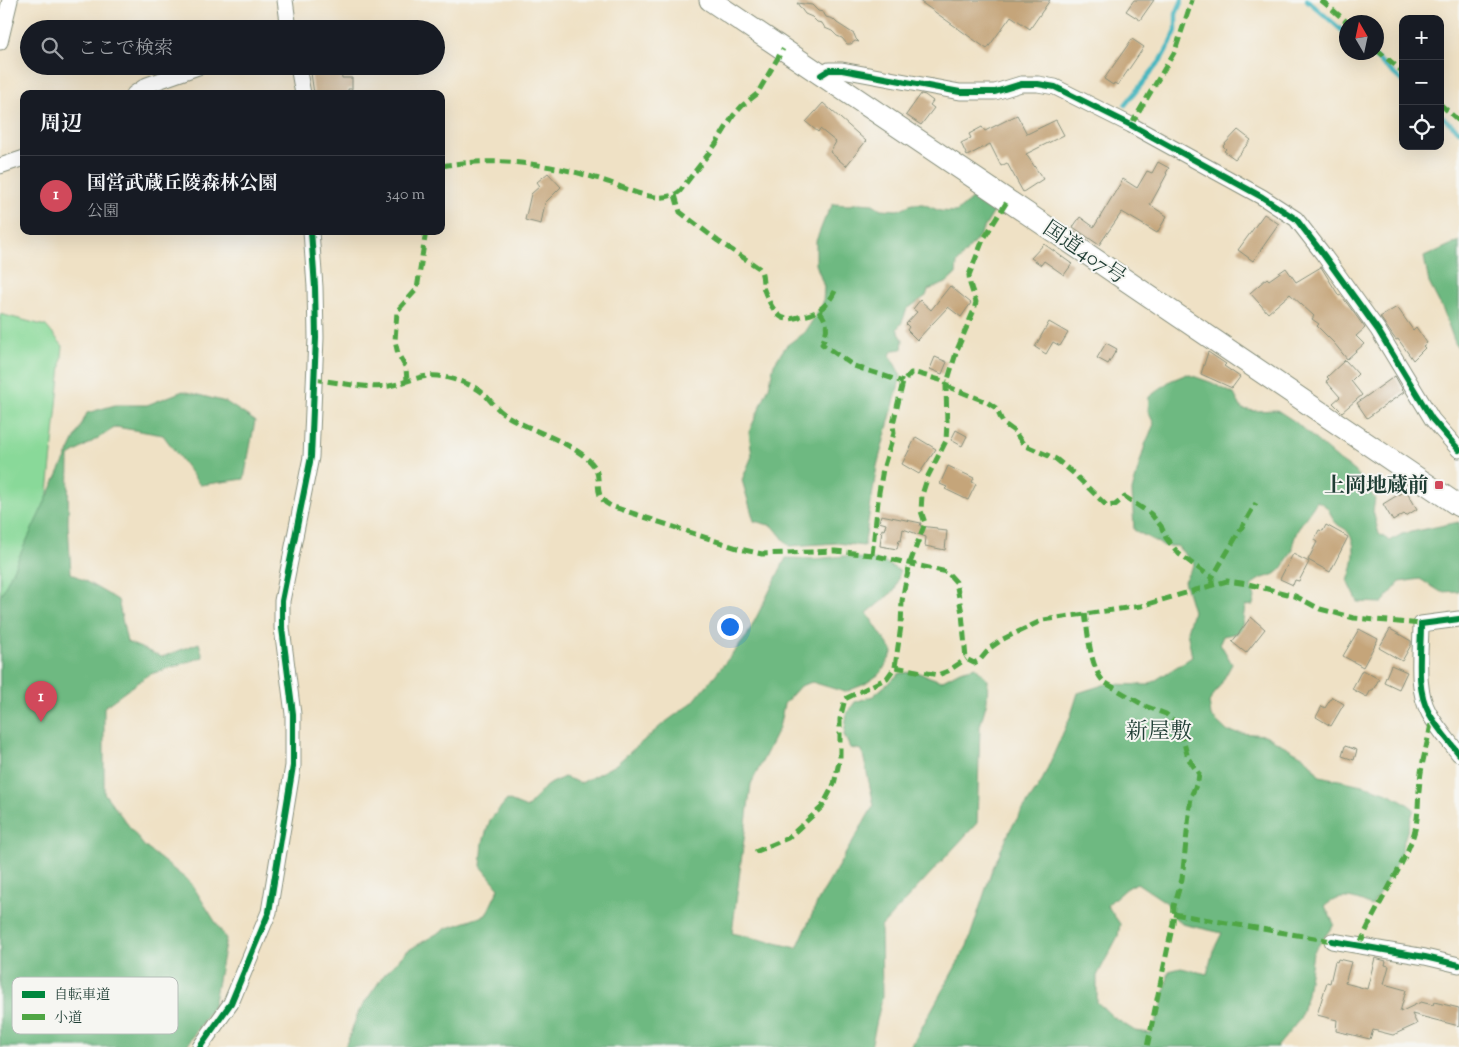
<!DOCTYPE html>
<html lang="ja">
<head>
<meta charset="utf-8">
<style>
	body { margin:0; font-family:"Sorts Mill Goudy","Noto Serif JP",serif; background:#20242c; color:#f1f3f6 }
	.controls { position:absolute; right:15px; top:15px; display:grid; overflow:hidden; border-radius:10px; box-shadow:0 5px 20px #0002 }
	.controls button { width:45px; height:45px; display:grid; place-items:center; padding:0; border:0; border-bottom:1px solid #363941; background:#171b24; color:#f1f3f6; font:25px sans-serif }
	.compass { position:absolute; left:1339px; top:15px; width:45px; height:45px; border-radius:50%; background:#171b24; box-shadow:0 5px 20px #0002; rotate:351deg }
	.you { position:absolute; left:729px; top:626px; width:18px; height:18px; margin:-12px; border:4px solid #fff; border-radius:50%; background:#1a73e8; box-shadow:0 0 0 8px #1a73e833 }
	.badge { display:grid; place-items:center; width:32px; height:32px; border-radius:50%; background:#d1495b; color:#fff; font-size:16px; font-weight:700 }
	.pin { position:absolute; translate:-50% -41px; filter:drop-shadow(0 1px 2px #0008) }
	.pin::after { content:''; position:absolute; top:26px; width:18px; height:15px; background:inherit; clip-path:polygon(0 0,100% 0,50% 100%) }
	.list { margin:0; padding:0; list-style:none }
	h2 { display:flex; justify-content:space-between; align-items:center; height:65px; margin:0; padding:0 20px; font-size:21px }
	h2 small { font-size:16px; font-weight:400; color:#9ea1a6 }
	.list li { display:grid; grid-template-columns:32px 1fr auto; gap:15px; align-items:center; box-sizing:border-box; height:80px; padding:0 20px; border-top:1px solid #363941 }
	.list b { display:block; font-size:19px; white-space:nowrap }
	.list p { margin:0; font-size:16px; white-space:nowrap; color:#9ea1a6 }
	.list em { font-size:16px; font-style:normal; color:#9ea1a6 }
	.icon { flex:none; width:28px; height:28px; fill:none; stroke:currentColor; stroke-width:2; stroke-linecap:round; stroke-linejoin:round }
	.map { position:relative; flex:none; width:1459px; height:1047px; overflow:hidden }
	.search { position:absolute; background:#171b24; box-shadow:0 5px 20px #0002; left:20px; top:20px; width:425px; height:55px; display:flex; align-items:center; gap:12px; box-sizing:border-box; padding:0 18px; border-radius:28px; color:#9ea1a6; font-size:19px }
	.panel { position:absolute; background:#171b24; box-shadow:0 5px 20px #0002; left:20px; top:90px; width:425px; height:145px; border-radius:10px }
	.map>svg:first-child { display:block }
</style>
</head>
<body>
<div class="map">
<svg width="1459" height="1047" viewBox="0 0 1459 1047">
	<rect width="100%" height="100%" fill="#f6f6f2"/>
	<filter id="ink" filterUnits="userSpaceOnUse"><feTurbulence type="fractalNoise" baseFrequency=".02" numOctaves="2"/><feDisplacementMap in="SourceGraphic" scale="10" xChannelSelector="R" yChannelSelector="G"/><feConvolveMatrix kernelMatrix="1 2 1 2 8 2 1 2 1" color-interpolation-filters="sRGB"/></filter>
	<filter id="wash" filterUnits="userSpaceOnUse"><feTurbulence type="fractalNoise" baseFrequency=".0096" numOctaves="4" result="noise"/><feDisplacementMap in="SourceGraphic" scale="20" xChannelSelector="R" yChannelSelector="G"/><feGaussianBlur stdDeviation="1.12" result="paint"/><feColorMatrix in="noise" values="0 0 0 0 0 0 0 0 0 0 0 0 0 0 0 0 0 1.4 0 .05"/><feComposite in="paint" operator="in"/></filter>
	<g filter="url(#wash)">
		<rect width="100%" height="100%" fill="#efe1c5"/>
		<path fill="#89d999" stroke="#548b66" d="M 0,314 L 46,326 L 63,346 L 39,580 L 0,1047 Z"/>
		<g fill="#6eb981" stroke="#467b5a" fill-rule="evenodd">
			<path d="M 973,198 L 984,202 L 995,210 L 978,238 L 957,263 L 956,274 L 946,283 L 928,290 L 926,296 L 907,309 L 902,322 L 897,329 L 903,340 L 902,349 L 893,350 L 890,355 L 901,376 L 877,466 L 864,546 L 837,543 L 789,546 L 773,526 L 754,521 L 742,480 L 752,456 L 749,432 L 769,387 L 774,364 L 786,346 L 806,331 L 823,303 L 824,287 L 816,264 L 816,241 L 825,218 L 833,204 L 849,205 L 859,203 L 873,204 L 881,209 L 898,210 L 912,204 L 923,204 L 940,211 L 956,212 Z"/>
			<path d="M 1459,241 L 1459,349 L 1455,343 L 1443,310 L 1429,283 L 1424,257 Z"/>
			<path d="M 1187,374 L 1210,382 L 1234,394 L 1242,409 L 1255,411 L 1277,410 L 1294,421 L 1340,461 L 1355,471 L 1375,499 L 1373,511 L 1379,534 L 1390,541 L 1402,534 L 1459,522 L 1459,591 L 1441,592 L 1420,579 L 1400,582 L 1382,603 L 1358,602 L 1348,581 C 1353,566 1359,545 1347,531 C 1345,528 1340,527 1337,524 C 1327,514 1334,509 1317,501 C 1308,516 1292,531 1293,550 C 1287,557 1286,567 1278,572 C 1267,579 1258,576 1251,587 L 1255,597 L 1253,605 L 1245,606 L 1242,627 L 1237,633 L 1223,636 L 1220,643 L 1232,664 L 1221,684 L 1209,702 L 1211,716 L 1228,732 L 1265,735 L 1306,758 L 1320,776 C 1354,784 1386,786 1414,809 L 1397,863 L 1372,906 C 1355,899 1341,892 1325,906 L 1334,924 L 1313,953 L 1307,994 L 1300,1019 L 1277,1047 L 911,1047 L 967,946 L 992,870 L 1011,828 L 1041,783 L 1071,715 L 1078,693 L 1106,684 L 1148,685 L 1192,657 L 1187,631 L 1193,611 L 1184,581 L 1194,564 L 1177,546 L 1164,546 L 1134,530 L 1132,491 L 1145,445 L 1154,424 L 1148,411 L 1149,397 L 1170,381 ZM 1137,883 L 1167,903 L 1174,917 L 1182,924 L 1222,933 L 1213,951 L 1207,974 L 1181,968 L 1169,971 L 1161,1009 L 1151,1033 L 1135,1031 L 1113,1017 L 1097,1002 L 1097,976 L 1118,936 L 1120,924 L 1107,905 L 1124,890 Z"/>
			<path d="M 183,391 L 226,402 L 255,421 L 244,479 L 200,485 L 163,435 L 116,427 L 69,456 L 68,524 L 71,573 L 118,600 L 127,642 L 162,657 L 199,643 L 203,657 L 148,675 L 104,707 L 104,793 L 144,846 L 191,883 L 226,939 L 213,1006 L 186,1047 L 0,1047 L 0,597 L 87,413 L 115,405 L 147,405 Z"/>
			<path d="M 844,556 L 884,562 L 900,571 L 895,590 L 867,613 L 893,652 L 881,673 L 865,684 L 845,692 L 812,682 L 800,686 L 784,704 L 779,728 L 751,784 L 732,933 L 797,948 L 819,899 L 874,805 L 862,750 L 850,748 L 844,735 L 847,713 L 855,702 L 873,696 L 900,673 L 916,672 L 941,681 L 960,671 L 976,667 L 988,680 L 987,701 L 980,726 L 977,823 L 881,927 L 882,998 L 871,1047 L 345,1047 L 359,1011 L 383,976 L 407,951 L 445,929 L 486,915 L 499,888 L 481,866 L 483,842 L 490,820 L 507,800 L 527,808 L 546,786 L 564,777 L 581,783 L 615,765 L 663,724 L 693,702 L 747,636 L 786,558 L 816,559 Z"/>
		</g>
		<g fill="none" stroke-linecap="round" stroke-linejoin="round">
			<g stroke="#48b7c0" stroke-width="4.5">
				<path d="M 1307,0 L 1346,34"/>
				<path d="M 1369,52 L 1403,82"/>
				<path d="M 1125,105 L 1161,60 L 1171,42 L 1176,31 L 1176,14 L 1182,0"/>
				<path d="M 1440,115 L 1459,131"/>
			</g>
		</g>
		<g id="blocks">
			<g fill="#c5a57a">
				<path d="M 918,0 L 1050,0 L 1030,29 L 1011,16 L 987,49 Z"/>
				<path d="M 1134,0 L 1154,0 L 1140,20 L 1126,11 Z"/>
				<path d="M 797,3 L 812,5 L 818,11 L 823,12 L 826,17 L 833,19 L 837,23 L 854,34 L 856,39 L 859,42 L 855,41 L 851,44 L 847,44 L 842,38 L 837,36 L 832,31 L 825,28 L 822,23 L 817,22 L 812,17 L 805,14 Z"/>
				<path d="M 1132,39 L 1144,47 L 1118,85 L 1114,83 L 1113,85 L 1104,79 Z"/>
				<path d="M 310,66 L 340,66 L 342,78 L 352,78 L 352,89 L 348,89 L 348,94 L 314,94 Z"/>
				<path d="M 921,94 L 925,95 L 933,101 L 930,105 L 934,108 L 921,125 L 906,115 Z"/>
				<path d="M 823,103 L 866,141 L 846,166 L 830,152 L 836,142 L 820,129 L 818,132 L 806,122 Z"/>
				<path d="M 1017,115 L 1027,134 L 1056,120 L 1064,135 L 1026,154 L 1043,179 L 1023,192 L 1007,163 L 1001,166 L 990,144 L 967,156 L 961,143 L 971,138 L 969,134 L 982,127 L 985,131 Z"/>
				<path d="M 1238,130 L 1251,140 L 1235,159 L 1224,151 L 1226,149 L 1223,146 Z"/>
				<path d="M 1158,162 L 1169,168 L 1166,173 L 1167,174 L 1150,205 L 1167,216 L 1157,233 L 1122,212 L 1099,245 L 1073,227 L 1080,217 L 1094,227 L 1123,179 L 1137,188 L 1147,171 L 1152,173 Z"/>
				<path d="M 548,173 L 561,187 L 545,203 L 541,224 L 525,220 L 531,194 L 540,186 L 537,182 Z"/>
				<path d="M 1264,214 L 1279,224 L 1253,261 L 1238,250 Z"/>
				<path d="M 1044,244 L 1072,264 L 1064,275 L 1044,261 L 1041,265 L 1031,258 Z"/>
				<path d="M 1321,267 L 1339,296 L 1341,295 L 1365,328 L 1356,336 L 1364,344 L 1347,359 L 1334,343 L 1317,326 L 1319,324 L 1312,319 L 1314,316 L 1290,294 L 1268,313 L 1250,293 L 1267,278 L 1269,280 L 1286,268 L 1296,282 Z"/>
				<path d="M 950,286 L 971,303 L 961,317 L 948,307 L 917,340 L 907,330 L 909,327 L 906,324 L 917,312 L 913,309 L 920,300 L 931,310 Z"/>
				<path d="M 1397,307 L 1413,330 L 1416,327 L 1427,343 L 1423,346 L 1425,348 L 1413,360 L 1398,339 L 1396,340 L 1393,336 L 1380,317 Z"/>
				<path d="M 1049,322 L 1068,333 L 1060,346 L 1053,342 L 1046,354 L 1035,347 Z"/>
				<path d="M 1106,343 L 1117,349 L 1108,364 L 1097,358 Z"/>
				<path d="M 1208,352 L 1226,364 L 1224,366 L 1240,377 L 1232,388 L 1201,374 Z"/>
				<path d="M 935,357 L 947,362 L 942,374 L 930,369 Z"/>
				<path d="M 1345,360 L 1358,374 L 1351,381 L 1362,395 L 1342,412 L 1333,403 L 1340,397 L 1326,381 L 1329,379 L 1327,377 Z"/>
				<path d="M 1395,376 L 1404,392 L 1367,418 L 1357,403 Z"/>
				<path d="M 956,430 L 967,436 L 962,446 L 951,440 Z"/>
				<path d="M 916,437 L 936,449 L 919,474 L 902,464 Z"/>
				<path d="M 948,466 L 974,478 L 972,482 L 976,484 L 968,500 L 945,489 L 947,487 L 940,484 Z"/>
				<path d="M 1406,490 L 1417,509 L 1406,516 L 1404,514 L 1393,521 L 1383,504 Z"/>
				<path d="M 881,515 L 921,523 L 920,526 L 937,528 L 937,530 L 947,531 L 945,550 L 925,546 L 926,537 L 903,529 L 901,541 L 899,540 L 897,549 L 880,546 L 882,529 L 884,530 L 886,524 L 879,522 Z"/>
				<path d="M 1326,525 L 1348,537 L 1330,572 L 1308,560 L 1317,542 L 1314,540 L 1319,530 L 1323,531 Z"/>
				<path d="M 1293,554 L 1309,562 L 1299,581 L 1295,580 L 1293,585 L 1280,579 Z"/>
				<path d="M 1251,617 L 1265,629 L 1246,653 L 1232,642 Z"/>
				<path d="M 1359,629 L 1378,639 L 1363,667 L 1343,656 Z"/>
				<path d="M 1390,629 L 1411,641 L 1411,645 L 1402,661 L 1379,648 Z"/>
				<path d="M 1391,665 L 1407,672 L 1399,689 L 1384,682 Z"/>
				<path d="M 1362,670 L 1379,679 L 1373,690 L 1371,690 L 1367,697 L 1352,689 Z"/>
				<path d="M 1332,697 L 1344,704 L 1331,726 L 1316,717 L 1322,706 L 1325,708 Z"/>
				<path d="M 1345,746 L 1357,750 L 1354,760 L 1342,756 Z"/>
				<path d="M 1375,958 L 1386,961 L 1385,965 L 1389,966 L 1384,984 L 1406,990 L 1400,1012 L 1421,1002 L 1433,1005 L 1434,1002 L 1459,1008 L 1459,1026 L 1412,1014 L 1417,1024 L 1393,1035 L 1373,1030 L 1370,1039 L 1336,1031 L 1337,1020 L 1317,1015 L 1327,982 L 1330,983 L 1335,961 L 1337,962 L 1338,959 L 1351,962 L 1345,983 L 1367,989 Z"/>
			</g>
		</g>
	</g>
	<g filter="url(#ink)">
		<use href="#blocks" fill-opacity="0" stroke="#878f7c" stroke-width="1"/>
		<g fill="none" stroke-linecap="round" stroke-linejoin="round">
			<g stroke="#878f7c" stroke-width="17">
				<g id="minor">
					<path d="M 285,0 L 289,29"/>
					<path d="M 0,42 L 10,0"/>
					<path d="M 298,66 L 303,94"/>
					<path d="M 821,75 L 829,70 L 842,70 L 960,92 L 995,92 L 1021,84 L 1038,84 L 1055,87 L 1131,125 L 1262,197 L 1296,219 L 1323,254 L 1378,330 L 1432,419 L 1459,450"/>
					<path d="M 134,94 L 147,85 L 201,66"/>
					<path d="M 0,166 L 24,158"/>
					<path d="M 1459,619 L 1421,624 C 1421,652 1415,688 1429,713 C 1437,728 1449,741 1459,754"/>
					<path d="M 1332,941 L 1425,957 L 1459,965"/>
					<path d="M 200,1047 L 231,1003 L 269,912 L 293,766 L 293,714 L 282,628 L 282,601 L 311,457 L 316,338 L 315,287 L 311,231"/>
				</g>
			</g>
			<g stroke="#878f7c" stroke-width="23">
				<path id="highway" d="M 710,0 L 1031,216 L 1459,506"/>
			</g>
			<use href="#minor" stroke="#fff" stroke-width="15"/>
			<use href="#highway" stroke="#fff" stroke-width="21"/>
			<g stroke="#4fa644" stroke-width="5" stroke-dasharray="10 5" stroke-linecap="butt">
				<path d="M 1321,0 L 1347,22"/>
				<path d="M 1376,49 L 1403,72"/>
				<path d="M 1440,104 L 1459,121"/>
				<path d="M 1131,125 L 1175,51 L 1192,0"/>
				<path d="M 441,166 C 498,156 557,164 611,183 C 630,190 661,206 680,191 L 716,144 L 733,116 L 742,106 L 757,94 L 783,49"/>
				<path d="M 675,195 L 680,212 L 718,241 L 759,268 C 764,275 762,282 764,290 C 768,300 776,319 788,319 C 793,319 798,317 803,316 C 819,313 828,305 835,291"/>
				<path d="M 819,311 C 829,323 828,330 822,344 L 854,366 L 903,382"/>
				<path d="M 313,379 C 336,382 367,389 389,386 C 406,383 421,374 438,376 C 452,378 473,384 484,394 C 492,402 498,411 509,417 C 531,430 556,437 577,451 C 582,454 591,461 594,466 C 604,481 590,495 611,506 L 740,549 L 762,554 L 835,551 L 872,555 L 947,572 L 956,582 L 962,613 L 966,659 L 974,663 L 980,660 L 990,648 L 1003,639 L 1043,620 L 1141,606 L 1227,581 L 1248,584 L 1295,596 L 1320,609 L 1354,618 L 1421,624"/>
				<path d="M 407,381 L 406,368 L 398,354 L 395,341 L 397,311 L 417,289 L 426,231"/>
				<path d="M 946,386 L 987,402 L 996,408 L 1003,423 L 1014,431 L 1024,445 L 1056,459 L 1072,472 L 1107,506 L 1115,505 L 1125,497 L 1151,514 L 1161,526 L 1166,538 L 1179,554 L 1212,578"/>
				<path d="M 872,555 L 879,492 L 883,469 L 894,433 L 893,424 L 903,382 L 911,373 L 916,373 L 947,382"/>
				<path d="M 1212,584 L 1212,578 L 1256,503"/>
				<path d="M 1085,613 C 1088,633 1090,668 1104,682 L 1145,706 L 1166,714 L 1175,722 L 1180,728 L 1188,758 L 1199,774 L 1198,781 L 1191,796 L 1182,879 L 1174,906 L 1173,923 L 1147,1047"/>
				<path d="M 895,667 L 901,626 L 902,601 L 905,585 L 910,563 L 925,523 L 921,511 L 922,495 L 928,476 L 946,441 L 947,422 L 946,386 L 957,350 L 974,310 L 976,302 L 970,284 L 969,275 L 983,240 L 1008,200"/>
				<path d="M 755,852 L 788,838 L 822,807 L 834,784 L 840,758 L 840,719 L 845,699 L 887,678 L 895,667 L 938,675 L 948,671 L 966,659"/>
				<path d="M 1174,914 L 1332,941"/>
				<path d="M 1360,945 C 1374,909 1397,878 1411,842 C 1420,820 1417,803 1420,781 C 1422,759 1429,739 1432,717"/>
			</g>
			<g stroke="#f6f6f2" stroke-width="9">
				<g id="cycleway">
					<path d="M 821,75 L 829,70 L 842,70 L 960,92 L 995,92 L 1021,84 L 1038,84 L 1055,87 L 1131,125 L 1262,197 L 1296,219 L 1323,254 L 1378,330 L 1432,419 L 1459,450"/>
					<path d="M 1459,619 L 1421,624 C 1421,652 1415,688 1429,713 C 1437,728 1449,741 1459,754"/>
					<path d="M 1332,941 L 1425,957 L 1459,965"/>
					<path d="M 200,1047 L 231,1003 L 269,912 L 293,766 L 293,714 L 282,628 L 282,601 L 311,457 L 316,338 L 315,287 L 311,231"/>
				</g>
			</g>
			<use href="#cycleway" stroke="#00873e" stroke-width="6"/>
		</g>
	</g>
	<rect fill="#d1495b" stroke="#f6f6f2" stroke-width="2" x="1434" y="480" width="10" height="10" rx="2.5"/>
	<g text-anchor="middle" stroke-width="4" stroke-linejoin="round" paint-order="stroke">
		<g font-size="21" fill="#1f3d34" stroke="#f6f6f2">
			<text transform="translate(1085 252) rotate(34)" y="7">国道407号</text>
		</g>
		<g font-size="21" font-weight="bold" fill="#1f3d34" stroke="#f6f6f2" text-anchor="end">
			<text x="1429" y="492">上岡地蔵前</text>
		</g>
		<g font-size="22" fill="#1f3d34" stroke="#f6f6f2">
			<text x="1159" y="738">新屋敷</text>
		</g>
	</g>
	<rect x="12" y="977" width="166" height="57" rx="8" fill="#f6f6f2" stroke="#b6beb9" stroke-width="1"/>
	<rect x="22" y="991" width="23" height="7" fill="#00873e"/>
	<rect x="22" y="1014" width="23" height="6" fill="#4fa644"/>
	<g font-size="14" fill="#1f3d34">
		<text x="54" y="999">自転車道</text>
		<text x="54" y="1022">小道</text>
	</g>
</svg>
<div class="controls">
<button>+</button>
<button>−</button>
<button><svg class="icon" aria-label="locate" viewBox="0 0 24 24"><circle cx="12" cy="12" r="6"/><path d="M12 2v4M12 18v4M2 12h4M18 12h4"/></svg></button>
</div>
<svg class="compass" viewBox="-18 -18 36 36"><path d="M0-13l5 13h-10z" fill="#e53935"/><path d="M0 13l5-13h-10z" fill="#9ea1a6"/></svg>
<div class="you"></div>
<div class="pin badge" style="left:41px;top:722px">1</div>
<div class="search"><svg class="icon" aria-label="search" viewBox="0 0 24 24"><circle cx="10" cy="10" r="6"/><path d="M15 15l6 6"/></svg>ここで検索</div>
<section class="panel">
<h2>周辺<small></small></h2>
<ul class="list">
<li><span class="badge">1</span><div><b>国営武蔵丘陵森林公園</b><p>公園</p></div><em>340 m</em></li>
</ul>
</section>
</div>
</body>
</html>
